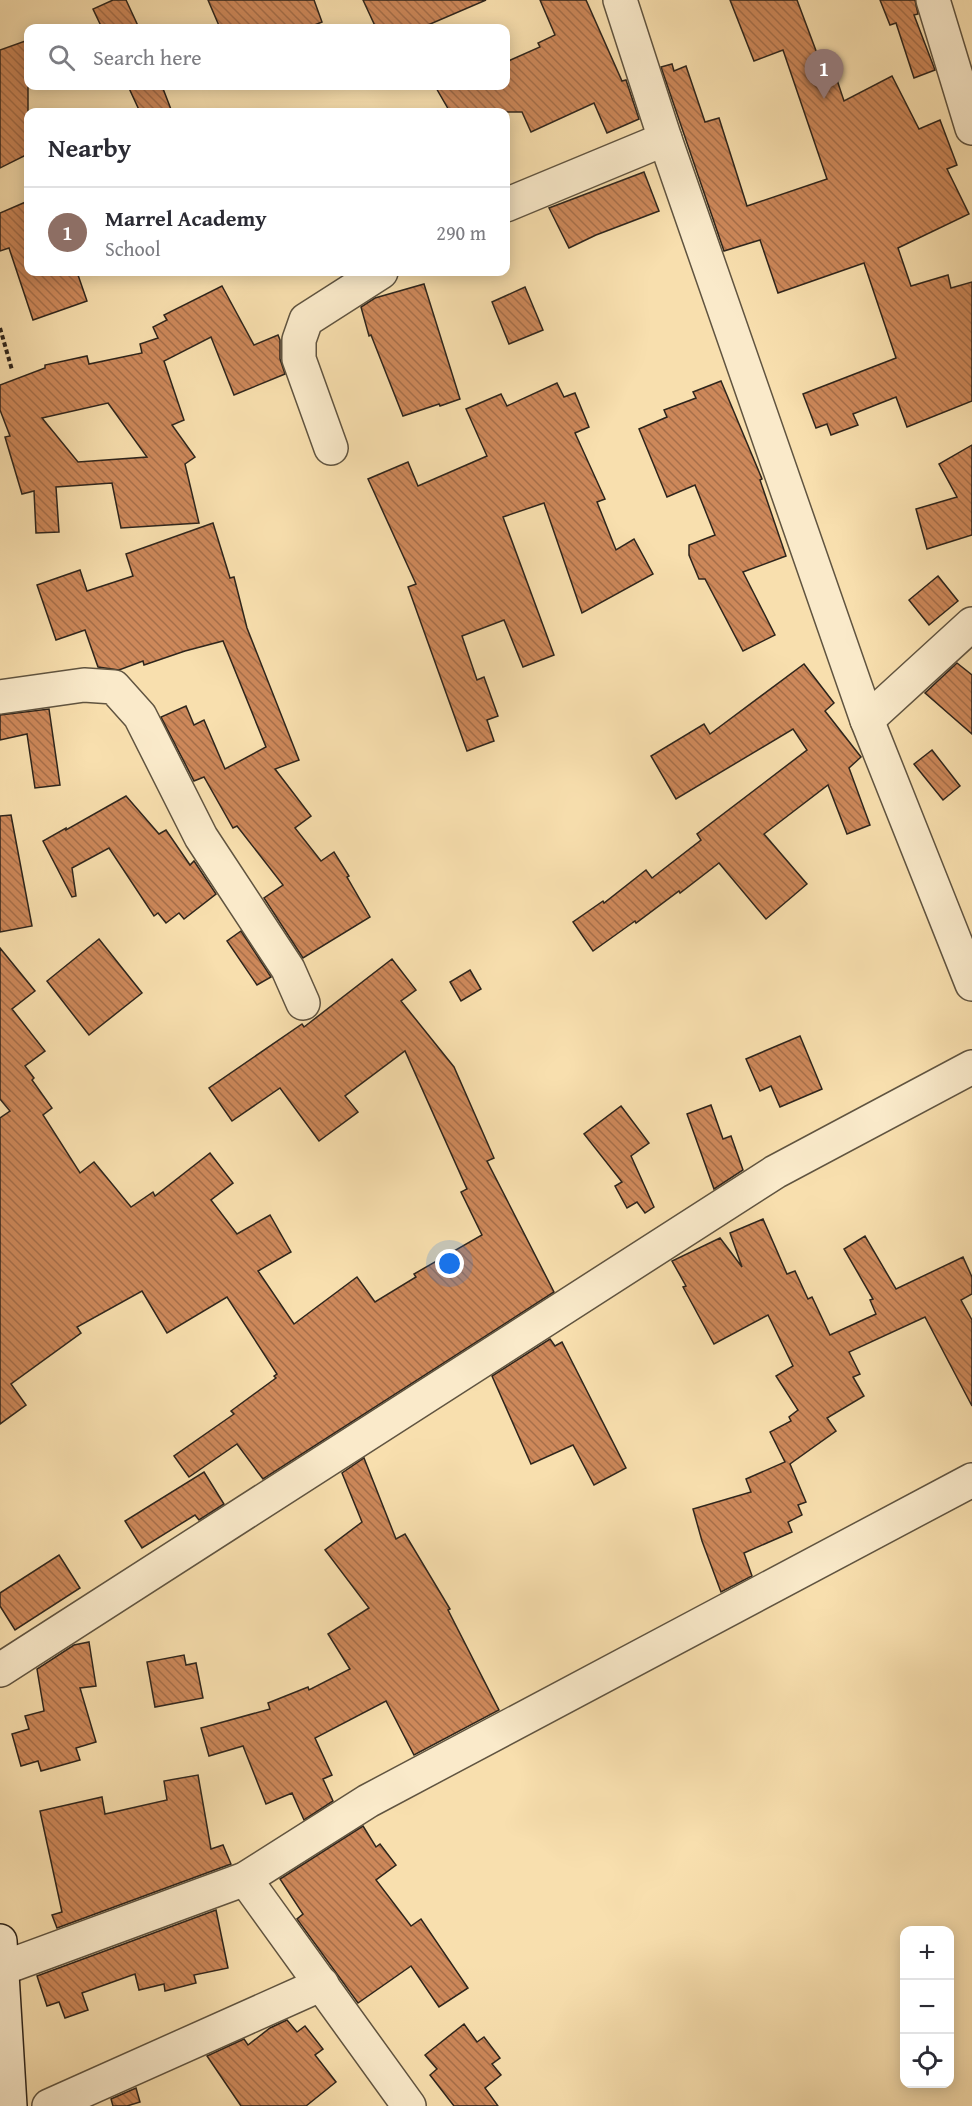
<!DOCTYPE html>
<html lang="en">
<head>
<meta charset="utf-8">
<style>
	body { margin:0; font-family:"Gentium Book Plus",serif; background:#f7f7f7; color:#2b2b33 }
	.controls { position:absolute; right:18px; bottom:18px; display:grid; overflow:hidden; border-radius:12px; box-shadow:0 3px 15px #0003 }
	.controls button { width:54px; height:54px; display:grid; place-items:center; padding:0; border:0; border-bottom:2px solid #e1e1e2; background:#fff; color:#2b2b33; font:30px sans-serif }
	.you { position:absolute; left:450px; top:1264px; width:21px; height:21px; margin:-15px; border:4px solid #fff; border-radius:50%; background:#1a73e8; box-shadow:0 0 0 9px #1a73e833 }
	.badge { display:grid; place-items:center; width:39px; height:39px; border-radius:50%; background:#8f2418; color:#fff; font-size:20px; font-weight:700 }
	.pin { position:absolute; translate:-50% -50px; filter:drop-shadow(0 2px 3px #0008) }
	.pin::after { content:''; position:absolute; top:32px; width:21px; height:18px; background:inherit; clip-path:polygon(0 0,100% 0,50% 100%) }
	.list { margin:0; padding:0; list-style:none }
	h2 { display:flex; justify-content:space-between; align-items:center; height:78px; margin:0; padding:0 24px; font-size:26px }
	h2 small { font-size:20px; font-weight:400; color:#7c7c81 }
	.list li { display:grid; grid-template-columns:39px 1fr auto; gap:18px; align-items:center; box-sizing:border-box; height:90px; padding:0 24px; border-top:2px solid #e1e1e2 }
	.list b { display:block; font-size:22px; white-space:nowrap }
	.list p { margin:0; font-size:20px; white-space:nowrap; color:#7c7c81 }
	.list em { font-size:20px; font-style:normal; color:#7c7c81 }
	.icon { flex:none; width:33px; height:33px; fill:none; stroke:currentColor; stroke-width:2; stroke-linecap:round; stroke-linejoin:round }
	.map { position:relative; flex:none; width:972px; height:2106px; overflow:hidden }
	.search { position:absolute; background:#fff; box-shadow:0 3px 15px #0003; left:24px; top:24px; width:486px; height:66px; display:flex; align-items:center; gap:15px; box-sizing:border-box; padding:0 21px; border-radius:12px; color:#7c7c81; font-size:22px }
	.panel { position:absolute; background:#fff; box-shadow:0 3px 15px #0003; left:24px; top:108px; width:486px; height:168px; border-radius:12px }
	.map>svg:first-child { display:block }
</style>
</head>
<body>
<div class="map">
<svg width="972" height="2106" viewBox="0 0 972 2106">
	<defs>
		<pattern id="building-back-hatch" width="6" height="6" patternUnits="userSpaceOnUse" patternTransform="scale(1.5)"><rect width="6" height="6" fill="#cd885a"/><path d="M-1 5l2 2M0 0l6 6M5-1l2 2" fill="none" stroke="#a76f4a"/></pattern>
	</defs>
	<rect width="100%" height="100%" fill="#f8dfae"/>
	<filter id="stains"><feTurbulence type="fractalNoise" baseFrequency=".00333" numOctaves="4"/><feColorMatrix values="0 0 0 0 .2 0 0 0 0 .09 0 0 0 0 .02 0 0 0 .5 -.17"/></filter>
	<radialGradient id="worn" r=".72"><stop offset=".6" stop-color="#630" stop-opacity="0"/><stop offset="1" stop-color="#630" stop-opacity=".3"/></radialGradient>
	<g fill="url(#building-back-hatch)" stroke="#2e251c" stroke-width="1.5" fill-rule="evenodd">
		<path d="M 113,0 L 126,0 L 139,28 L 102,28 L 93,9 Z"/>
		<path d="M 208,0 L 314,0 L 322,22 L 307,28 L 220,28 Z"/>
		<path d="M 363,0 L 486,0 L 421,28 L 376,28 Z"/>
		<path d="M 540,0 L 586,0 L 622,81 L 626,80 L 639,119 L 607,133 L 594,103 L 531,132 L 522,112 L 450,112 L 435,86 L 506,86 L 506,62 L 540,47 L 538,43 L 555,35 Z"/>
		<path d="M 730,0 L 797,0 L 818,56 L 828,53 L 844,101 L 892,76 L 919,129 L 940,120 L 957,165 L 947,169 L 969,214 L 898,248 L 911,286 L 948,275 L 951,288 L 972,282 L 972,401 L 907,427 L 896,397 L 853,414 L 858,425 L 831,435 L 827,424 L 816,428 L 803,394 L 896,358 L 864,263 L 778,293 L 760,240 L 724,251 L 661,67 L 672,64 L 674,71 L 686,66 L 705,122 L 719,118 L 747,206 L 827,179 L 783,50 L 754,61 Z"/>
		<path d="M 880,0 L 915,0 L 918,14 L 914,15 L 935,70 L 914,78 L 896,23 L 890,25 Z"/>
		<path d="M 28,40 L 28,154 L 0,168 L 0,50 Z"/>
		<path d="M 128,86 L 162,86 L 172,112 L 140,112 Z"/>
		<path d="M 644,172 L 659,211 L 596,235 L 569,248 L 549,208 Z"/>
		<path d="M 28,201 L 28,272 L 77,272 L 87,301 L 33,320 L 9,248 L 0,251 L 0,213 Z"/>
		<path d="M 424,284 L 460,399 L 440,406 L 439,404 L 403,416 L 371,335 L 369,336 L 361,307 L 375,298 Z"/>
		<path d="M 222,286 L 254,345 L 278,335 L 280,340 L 280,359 L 285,374 L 234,395 L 211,337 L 164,361 L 184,420 L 172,425 L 195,457 L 185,464 L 199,523 L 121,528 L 112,483 L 56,487 L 59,532 L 36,533 L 34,491 L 22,494 L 5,437 L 10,436 L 0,410 L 0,385 L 45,368 L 45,365 L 87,356 L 89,364 L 142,353 L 140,344 L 158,338 L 153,327 L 167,320 L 164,315 ZM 108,403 L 147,457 L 78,462 L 42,418 Z"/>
		<path d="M 525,287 L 543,330 L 509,344 L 492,302 Z"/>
		<path d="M 721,381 L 762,479 L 760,480 L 786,556 L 743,572 L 775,635 L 743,651 L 705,579 L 699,579 L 689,555 L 689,545 L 715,535 L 695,485 L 667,497 L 639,429 L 667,417 L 664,410 L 696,398 L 693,392 Z"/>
		<path d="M 557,383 L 564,397 L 575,393 L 589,427 L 575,433 L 605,499 L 597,502 L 616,550 L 634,539 L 653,574 L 582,613 L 544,503 L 503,517 L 554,655 L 523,667 L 504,620 L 462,636 L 477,680 L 484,677 L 498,716 L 487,720 L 494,741 L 467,751 L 408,587 L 416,584 L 368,479 L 408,462 L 418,486 L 487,456 L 466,409 L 501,394 L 507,406 Z"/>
		<path d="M 972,445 L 972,535 L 927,549 L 916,509 L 957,497 L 939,464 Z"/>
		<path d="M 213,523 L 230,578 L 234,577 L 247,628 L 299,760 L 275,769 L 311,816 L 295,828 L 321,861 L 334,852 L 349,876 L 347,877 L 370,917 L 303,958 L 264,898 L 283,885 L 237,826 L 233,828 L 204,777 L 194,781 L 161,717 L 186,706 L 194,725 L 204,720 L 225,769 L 266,747 L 223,641 L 185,651 L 144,665 L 143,661 L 119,670 L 98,667 L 85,630 L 56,640 L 37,585 L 80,570 L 87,591 L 133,576 L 126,554 Z"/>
		<path d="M 938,576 L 958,601 L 929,625 L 909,600 Z"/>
		<path d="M 957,663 L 972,675 L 972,734 L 925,693 Z"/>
		<path d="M 804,664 L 834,703 L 825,711 L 861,757 L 849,768 L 870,825 L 847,834 L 828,785 L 764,834 L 807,884 L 766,919 L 719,863 L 680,893 L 679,891 L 636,923 L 635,921 L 593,951 L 573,922 L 603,901 L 604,903 L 646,870 L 652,878 L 701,840 L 697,834 L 807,750 L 793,729 L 676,799 L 651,756 L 704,724 L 710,734 Z"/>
		<path d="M 49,709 L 60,785 L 35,788 L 27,734 L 0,740 L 0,715 Z"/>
		<path d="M 932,750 L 960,786 L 943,800 L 914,764 Z"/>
		<path d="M 126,796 L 159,834 L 166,830 L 190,865 L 194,861 L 216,894 L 184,919 L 179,913 L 166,923 L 158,913 L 154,916 L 109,848 L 72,868 L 76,896 L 72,897 L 43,841 L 66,828 L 66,830 Z"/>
		<path d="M 11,815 L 32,926 L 0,932 L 0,816 Z"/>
		<path d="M 241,931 L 271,977 L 257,985 L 227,941 Z"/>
		<path d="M 99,939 L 142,993 L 89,1035 L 47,981 Z"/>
		<path d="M 0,948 L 35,991 L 12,1009 L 45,1051 L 25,1066 L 34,1078 L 32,1080 L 52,1108 L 43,1115 L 80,1173 L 94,1162 L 131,1207 L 153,1192 L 155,1196 L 210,1153 L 233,1183 L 211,1200 L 237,1234 L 270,1215 L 291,1252 L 258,1271 L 294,1324 L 357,1277 L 375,1302 L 416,1277 L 414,1274 L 482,1235 L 461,1192 L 467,1189 L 405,1051 L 345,1096 L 358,1112 L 319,1141 L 280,1088 L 232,1121 L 209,1088 L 302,1024 L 304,1027 L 392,959 L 416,990 L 401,1001 L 454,1067 L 494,1158 L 487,1161 L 554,1292 L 263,1479 L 237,1444 L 189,1477 L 174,1456 L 234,1414 L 231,1411 L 276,1378 L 274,1376 L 277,1374 L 227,1297 L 167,1333 L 142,1291 L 77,1327 L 81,1333 L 11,1384 L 26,1405 L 0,1424 L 0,1118 L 10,1111 L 0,1099 Z"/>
		<path d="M 470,970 L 481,989 L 461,1001 L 450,982 Z"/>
		<path d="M 800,1036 L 822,1089 L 780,1107 L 771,1086 L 760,1091 L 746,1059 Z"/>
		<path d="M 711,1105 L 723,1139 L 731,1136 L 743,1170 L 714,1189 L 687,1114 Z"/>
		<path d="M 621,1106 L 649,1143 L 631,1156 L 654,1207 L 645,1213 L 637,1202 L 627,1208 L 615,1186 L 622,1182 L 584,1134 Z"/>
		<path d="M 763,1219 L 787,1274 L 795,1271 L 808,1299 L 812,1297 L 830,1335 L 876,1314 L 870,1300 L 873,1299 L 844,1249 L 865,1236 L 896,1289 L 963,1257 L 972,1277 L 972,1294 L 961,1300 L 972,1320 L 972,1406 L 925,1317 L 849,1352 L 860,1374 L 853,1377 L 864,1396 L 827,1418 L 836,1431 L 790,1464 L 806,1502 L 798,1505 L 802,1515 L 788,1522 L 792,1532 L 744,1553 L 752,1576 L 721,1592 L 702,1541 L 693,1509 L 751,1492 L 746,1479 L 785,1462 L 770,1432 L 791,1421 L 789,1417 L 798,1410 L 776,1376 L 793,1366 L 768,1315 L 714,1344 L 683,1287 L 686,1286 L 672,1261 L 720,1238 L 742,1267 L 730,1233 Z"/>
		<path d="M 550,1339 L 555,1346 L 562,1342 L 626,1468 L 594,1485 L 573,1445 L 531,1464 L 492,1376 Z"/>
		<path d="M 364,1458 L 396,1539 L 405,1534 L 450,1609 L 448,1610 L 499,1710 L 414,1755 L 386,1701 L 315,1738 L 332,1775 L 323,1779 L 333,1801 L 304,1820 L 292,1793 L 266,1804 L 243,1746 L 209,1756 L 201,1728 L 270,1709 L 268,1703 L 308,1687 L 309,1690 L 350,1669 L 328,1634 L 369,1608 L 325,1550 L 362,1522 L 342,1473 Z"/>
		<path d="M 204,1472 L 224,1504 L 199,1520 L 195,1515 L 142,1548 L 125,1521 Z"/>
		<path d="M 59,1555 L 80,1588 L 15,1630 L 0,1606 L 0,1593 Z"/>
		<path d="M 89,1642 L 96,1686 L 80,1688 L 96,1742 L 76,1748 L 80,1760 L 41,1771 L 38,1761 L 21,1766 L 12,1734 L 29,1729 L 25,1716 L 44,1711 L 37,1669 L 74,1645 Z"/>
		<path d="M 184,1655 L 186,1665 L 196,1663 L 203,1698 L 155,1707 L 147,1662 Z"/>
		<path d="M 198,1775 L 211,1849 L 223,1845 L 231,1864 L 57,1928 L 52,1915 L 62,1912 L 40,1811 L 102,1797 L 105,1814 L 167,1800 L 164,1781 Z"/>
		<path d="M 363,1826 L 376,1847 L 380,1844 L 396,1865 L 376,1880 L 411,1926 L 421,1919 L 468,1988 L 439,2007 L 411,1966 L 358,2003 L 297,1919 L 303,1914 L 280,1879 Z"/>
		<path d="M 216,1910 L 228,1968 L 194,1975 L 196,1983 L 165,1991 L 164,1984 L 139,1990 L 135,1974 L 82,1993 L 88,2010 L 65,2018 L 59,2002 L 47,2006 L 37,1976 Z"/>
		<path d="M 287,2020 L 297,2032 L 305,2026 L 323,2049 L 315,2055 L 336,2082 L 306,2106 L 241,2106 L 207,2056 L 244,2039 L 248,2045 L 270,2028 Z"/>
		<path d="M 464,2024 L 477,2042 L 484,2037 L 500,2058 L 492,2064 L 501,2075 L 485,2088 L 498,2106 L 454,2106 L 430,2075 L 437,2069 L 425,2055 Z"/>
		<path d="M 136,2088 L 140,2102 L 127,2106 L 113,2106 L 111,2099 Z"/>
	</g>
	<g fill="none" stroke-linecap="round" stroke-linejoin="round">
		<g stroke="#605440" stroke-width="36">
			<g id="street">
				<path d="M 620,0 L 665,139 L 867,720 L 972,984"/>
				<path d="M 933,0 L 972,128"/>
				<path d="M 506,205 L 665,139"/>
				<path d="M 331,448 L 299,359 L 299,340 L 306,320 L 381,272"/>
				<path d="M 0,697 L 84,685 L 114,687 L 140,716 L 201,837 L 288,969 L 303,1003"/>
				<path d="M 867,720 L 972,624"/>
				<path d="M 0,1670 L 775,1172 L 972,1067"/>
				<path d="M 245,1879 L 409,2106"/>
				<path d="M 3,1968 L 245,1879 L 368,1801 L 972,1480"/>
				<path d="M 49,2106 L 322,1984"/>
			</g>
		</g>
		<g stroke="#2e251c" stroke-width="36">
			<path id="secondary" d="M 0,1941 L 10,2106"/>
		</g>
		<path stroke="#2e251c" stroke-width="4" stroke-dasharray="4.5 3" stroke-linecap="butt" d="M 0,328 L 12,370"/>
		<use href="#street" stroke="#faeaca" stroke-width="33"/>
		<use href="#secondary" stroke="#faeaca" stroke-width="33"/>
	</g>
	<rect width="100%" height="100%" filter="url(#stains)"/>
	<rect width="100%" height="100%" fill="url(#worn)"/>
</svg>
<div class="controls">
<button>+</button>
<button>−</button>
<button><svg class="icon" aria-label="locate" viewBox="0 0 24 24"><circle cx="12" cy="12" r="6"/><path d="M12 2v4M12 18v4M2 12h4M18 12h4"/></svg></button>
</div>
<div class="you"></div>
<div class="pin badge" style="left:824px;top:99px;background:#8d6e63">1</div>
<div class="search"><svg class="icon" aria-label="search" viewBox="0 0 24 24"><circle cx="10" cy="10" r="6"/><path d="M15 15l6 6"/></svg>Search here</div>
<section class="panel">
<h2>Nearby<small></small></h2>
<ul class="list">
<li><span class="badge" style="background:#8d6e63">1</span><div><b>Marrel Academy</b><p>School</p></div><em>290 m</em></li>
</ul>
</section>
</div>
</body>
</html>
